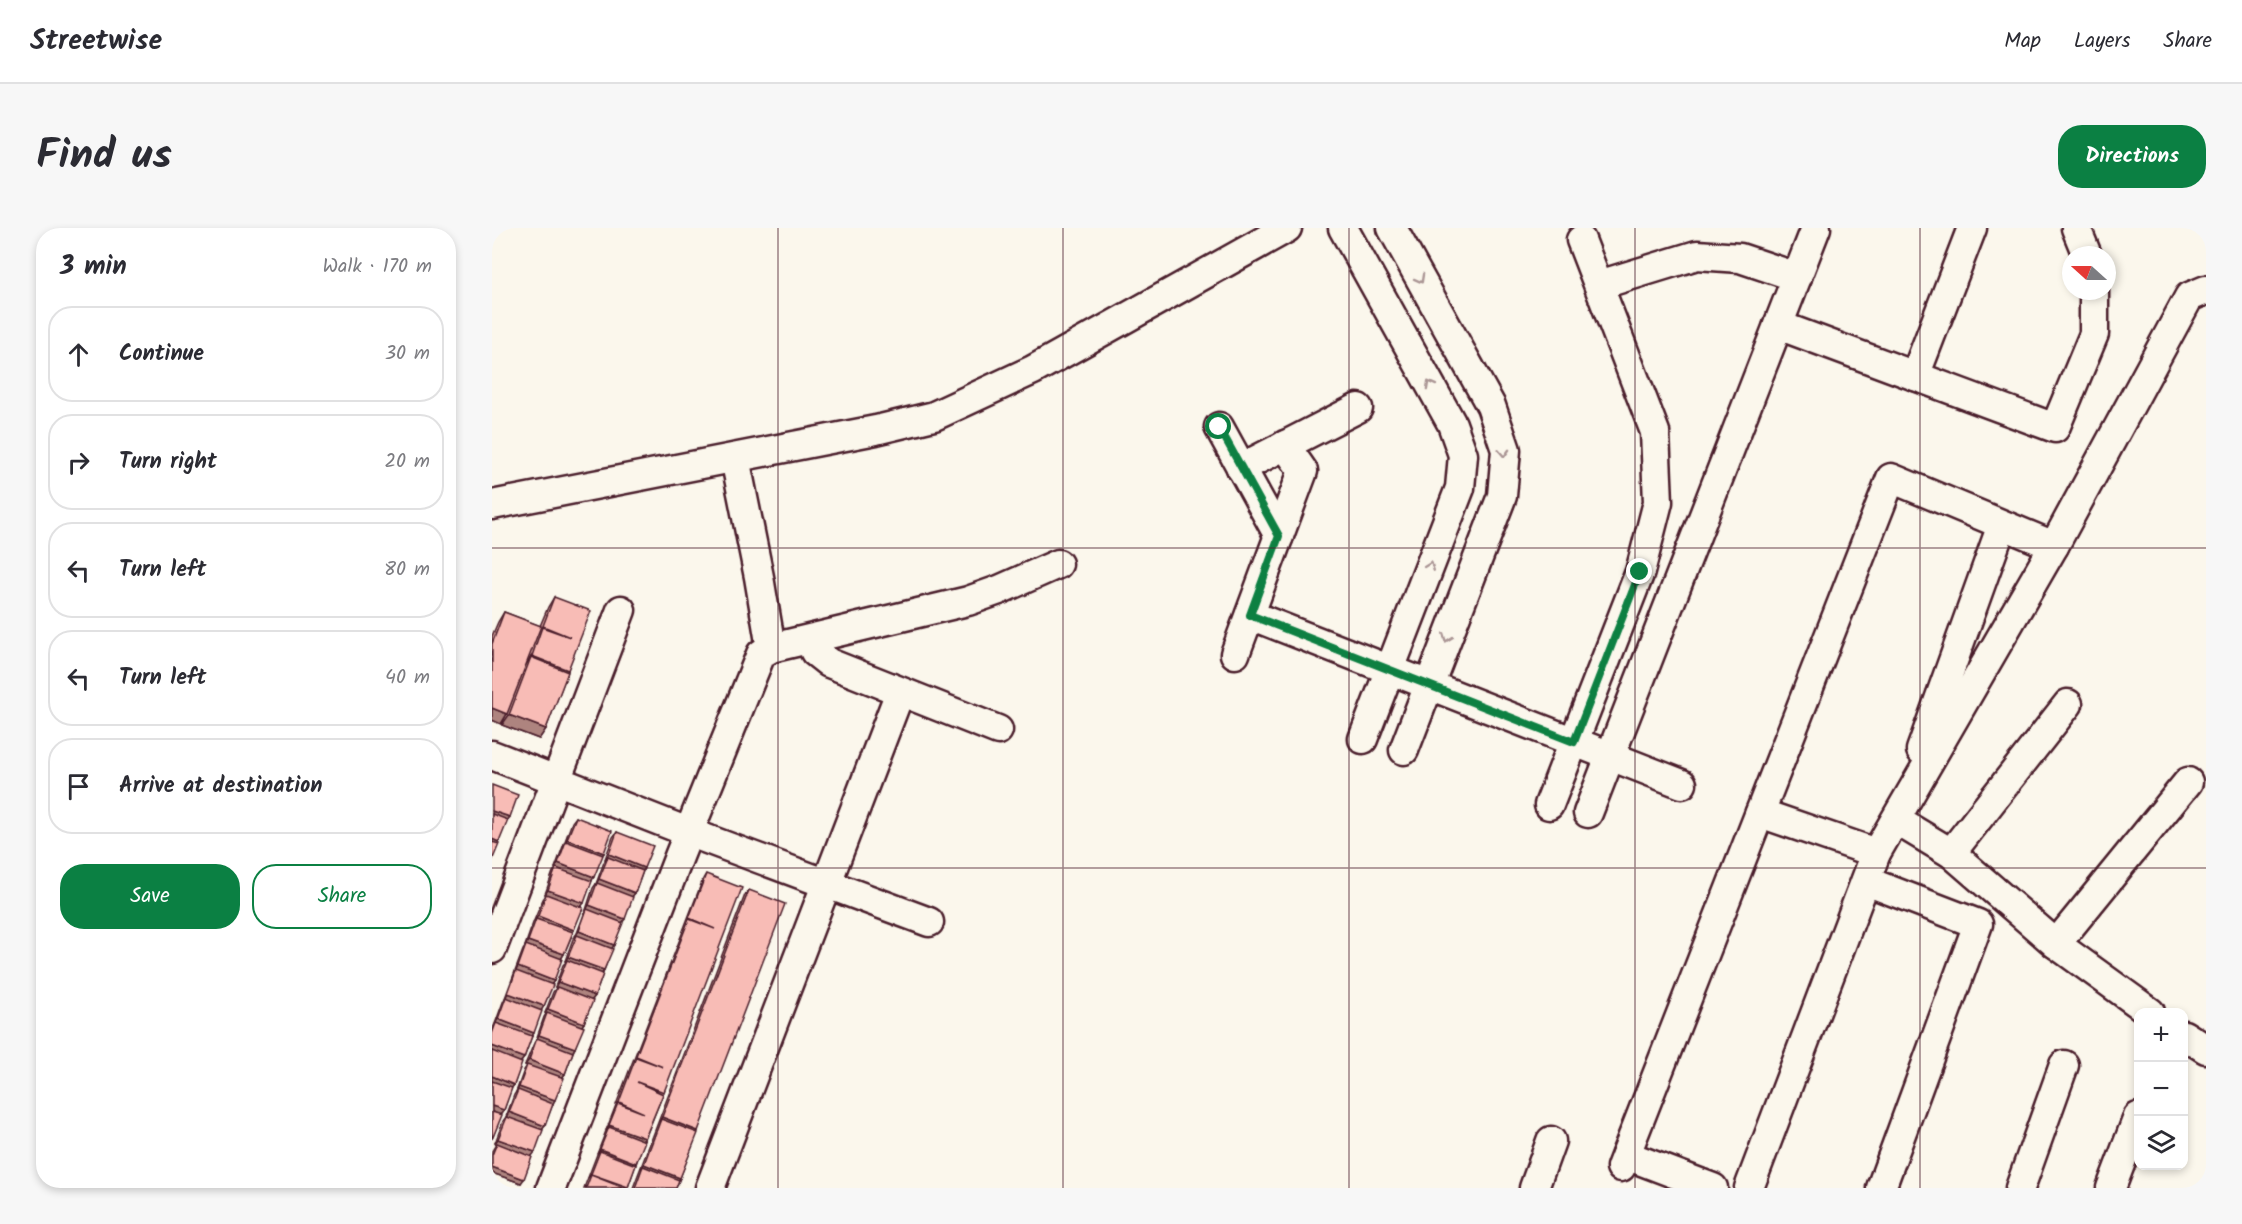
<!DOCTYPE html>
<html lang="en">
<head>
<meta charset="utf-8">
<style>
	body { margin:0; font-family:Kalam,sans-serif; background:#f7f7f7; color:#2b2b33 }
	.controls { position:absolute; right:18px; bottom:18px; display:grid; overflow:hidden; border-radius:12px; box-shadow:0 3px 9px #0003 }
	.controls button { width:54px; height:54px; display:grid; place-items:center; padding:0; border:0; border-bottom:2px solid #e1e1e2; background:#fff; color:#2b2b33; font:30px sans-serif }
	.compass { position:absolute; left:1570px; top:18px; width:54px; height:54px; border-radius:50%; background:#fff; box-shadow:0 3px 9px #0003; rotate:291deg }
	.stop { position:absolute; width:18px; height:18px; margin:-14px; border:4px solid #0b8043; border-radius:50%; background:#fff }
	.stop.end { background:#0b8043; border-color:#fff; box-shadow:0 2px 6px #0008 }
	.list { margin:0; padding:0; list-style:none }
	h2 { display:flex; justify-content:space-between; align-items:center; height:78px; margin:0; padding:0 24px; font-size:26px }
	h2 small { font-size:20px; font-weight:400; color:#7c7c81 }
	.list li { display:grid; grid-template-columns:39px 1fr auto; gap:18px; align-items:center; box-sizing:border-box; height:96px; margin:0 12px 12px; padding:0 12px; border:2px solid #e1e1e2; border-radius:24px }
	.list b { display:block; font-size:22px; white-space:nowrap }
	.list em { font-size:20px; font-style:normal; color:#7c7c81 }
	.actions { display:flex; gap:12px; padding:18px 24px }
	.actions a { flex:1; padding:14px 0; border:2px solid #0b8043; border-radius:24px; text-align:center; font-size:21px; color:#0b8043 }
	.actions .main { background:#0b8043; color:#fff }
	.icon { flex:none; width:33px; height:33px; fill:none; stroke:currentColor; stroke-width:2; stroke-linecap:round; stroke-linejoin:round }
	.map { position:relative; flex:none; width:1714px; height:960px; overflow:hidden; border-radius:24px }
	header { display:flex; align-items:center; gap:36px; box-sizing:border-box; height:84px; padding:0 30px; background:#fff; border-bottom:2px solid #e1e1e2 }
	header strong { font-size:28px }
	nav { display:flex; gap:33px; margin-inline-start:auto; font-size:21px }
	.intro { display:flex; align-items:center; justify-content:space-between; box-sizing:border-box; height:144px; padding:0 36px }
	h1 { margin:0; font-size:42px }
	.button { padding:15px 27px; border-radius:24px; background:#0b8043; color:#fff; font-size:21px; font-weight:700 }
	main { display:flex; gap:36px; padding:0 36px }
	aside { flex:1; background:#fff; border-radius:24px; box-shadow:0 3px 9px #0003 }
	.map>svg:first-child { display:block }
</style>
</head>
<body>
<header>
<strong>Streetwise</strong>
<nav><a>Map</a><a>Layers</a><a>Share</a></nav>
</header>
<div class="intro"><h1>Find us</h1><a class="button">Directions</a></div>
<main>
<aside>
<h2>3 min<small>Walk · 170 m</small></h2>
<ul class="list">
<li><svg class="icon" aria-label="ahead" viewBox="0 0 24 24"><path d="M12 20V5M6 11l6-6 6 6"/></svg><div><b>Continue</b></div><em>30 m</em></li>
<li><svg class="icon" aria-label="right" viewBox="0 0 24 24"><path d="M7 20v-9h11M14 6l5 5-5 5"/></svg><div><b>Turn right</b></div><em>20 m</em></li>
<li><svg class="icon" aria-label="left" viewBox="0 0 24 24"><path d="M17 20v-9H6M10 6l-5 5 5 5"/></svg><div><b>Turn left</b></div><em>80 m</em></li>
<li><svg class="icon" aria-label="left" viewBox="0 0 24 24"><path d="M17 20v-9H6M10 6l-5 5 5 5"/></svg><div><b>Turn left</b></div><em>40 m</em></li>
<li><svg class="icon" aria-label="arrive" viewBox="0 0 24 24"><path d="M6 21V4h12l-3 4 3 4H6"/></svg><div><b>Arrive at destination</b></div></li>
</ul>
<div class="actions"><a class="main">Save</a><a>Share</a></div>
</aside>
<div class="map">
<svg width="1714" height="960" viewBox="0 0 1714 960">
	<rect width="100%" height="100%" fill="#fbf7ec"/>
	<filter id="ink" filterUnits="userSpaceOnUse"><feTurbulence type="fractalNoise" baseFrequency=".0167" numOctaves="2"/><feDisplacementMap in="SourceGraphic" scale="12" xChannelSelector="R" yChannelSelector="G"/><feConvolveMatrix kernelMatrix="1 2 1 2 8 2 1 2 1" color-interpolation-filters="sRGB"/></filter>
	<g filter="url(#ink)">
		<g fill="none" stroke-linecap="round" stroke-linejoin="round">
			<g stroke="#4a1f2b" stroke-width="33">
				<g id="minor">
					<path d="M 851,0 L 960,196 L 971,227 L 968,260 L 871,511"/>
					<path d="M 900,0 L 999,178 L 1014,222 L 1010,268 L 912,522"/>
					<path d="M 1584,0 L 1595,27"/>
					<path d="M 1107,57 L 1205,27 L 1248,30 L 1305,49"/>
					<path d="M 1286,97 L 1563,200 L 1602,106 L 1602,63"/>
					<path d="M 1423,148 L 1480,0"/>
					<path d="M 727,199 L 787,308"/>
					<path d="M 243,230 L 267,349 L 279,420"/>
					<path d="M 749,240 L 866,180"/>
					<path d="M 0,277 L 384,202 L 442,188 L 541,142 L 795,0"/>
					<path d="M 758,387 L 1190,556"/>
					<path d="M 317,412 L 323,424 L 337,435 L 506,502"/>
					<path d="M 743,426 L 811,243 L 793,217"/>
					<path d="M 1429,522 L 1510,297"/>
					<path d="M 0,527 L 196,604 L 437,694"/>
					<path d="M 1057,577 L 1148,344 L 1166,274 L 1163,204 L 1089,12"/>
					<path d="M 1096,585 L 1324,0"/>
					<path d="M 1268,585 L 1384,625"/>
					<path d="M 1404,592 L 1459,625 L 1564,716 L 1658,784"/>
					<path d="M 1459,625 L 1576,476"/>
					<path d="M 1374,653 L 1486,696 L 1389,960"/>
					<path d="M 1564,716 L 1696,554"/>
					<path d="M 0,721 L 129,382"/>
					<path d="M 1692,807 L 1714,821"/>
					<path d="M 1134,927 L 1221,960"/>
					<path d="M 1129,939 L 1399,250 L 1562,318 L 1697,69 L 1714,62"/>
					<path d="M 59,960 L 188,626 L 269,426 L 279,420 L 476,373 L 507,362 L 566,336"/>
					<path d="M 218,960 L 408,464"/>
					<path d="M 1042,960 L 1059,913"/>
					<path d="M 1257,960 L 1384,625 L 1562,318"/>
					<path d="M 1528,960 L 1572,837"/>
					<path d="M 1619,960 L 1646,889"/>
				</g>
			</g>
			<use href="#minor" stroke="#fbf7ec" stroke-width="28"/>
		</g>
		<g fill="#d5a29d" stroke="#4a1f2b" stroke-width="1.5">
			<path d="M 62,369 L 76,443 L 54,501 L 47,511 L 10,497 L 13,489 L 9,496 L 0,492 L 0,408 L 6,394 L 12,384 L 48,398 L 56,379 Z"/>
			<path d="M 84,589 L 110,627 L 89,679 L 82,702 L 72,726 L 69,731 L 52,778 L 49,782 L 32,830 L 29,834 L 22,857 L 19,860 L 12,882 L 9,887 L 0,911 L 0,802 L 3,796 L 11,774 L 13,770 L 31,722 L 34,718 L 33,718 L 41,695 L 51,671 L 54,667 L 53,666 L 61,644 L 64,641 L 63,640 L 80,594 Z"/>
			<path d="M 125,604 L 152,640 L 151,643 L 143,665 L 140,668 L 122,717 L 120,720 L 103,768 L 100,772 L 92,795 L 90,798 L 83,820 L 81,824 L 73,846 L 70,850 L 61,876 L 29,955 L 0,945 L 0,923 L 4,916 L 3,915 L 11,893 L 14,889 L 22,867 L 24,864 L 32,842 L 35,838 L 33,837 L 42,815 L 44,812 L 52,789 L 54,786 L 53,785 L 61,764 L 64,760 L 63,759 L 71,737 L 74,734 L 73,733 L 81,711 L 84,708 L 92,686 L 94,682 L 101,660 L 104,656 L 112,634 L 114,631 L 113,631 L 121,609 Z"/>
			<path d="M 214,646 L 171,866 L 152,913 L 136,959 L 135,960 L 92,960 L 211,651 Z"/>
			<path d="M 257,662 L 206,903 L 184,960 L 141,960 L 253,667 Z"/>
		</g>
		<g fill="#ae847f" stroke="#4a1f2b" stroke-width="1.5">
			<path d="M 40,428 L 76,442 L 70,452 L 39,429 L 33,438 Z"/>
			<path d="M 0,480 L 15,486 L 9,496 L 0,492 Z"/>
			<path d="M 17,487 L 54,501 L 47,511 L 10,497 Z"/>
			<path d="M 0,583 L 18,589 L 14,594 L 0,589 Z"/>
			<path d="M 0,611 L 7,614 L 4,619 L 0,617 Z"/>
			<path d="M 75,611 L 112,625 L 108,630 L 74,613 L 72,616 Z"/>
			<path d="M 117,626 L 152,640 L 149,645 L 116,629 L 113,631 Z"/>
			<path d="M 66,635 L 102,649 L 99,654 L 63,640 Z"/>
			<path d="M 107,651 L 143,665 L 139,670 L 104,656 Z"/>
			<path d="M 56,662 L 92,675 L 88,680 L 53,666 Z"/>
			<path d="M 97,677 L 133,691 L 130,695 L 94,682 Z"/>
			<path d="M 46,688 L 82,702 L 79,707 L 44,691 L 42,693 Z"/>
			<path d="M 87,703 L 122,717 L 119,722 L 83,708 Z"/>
			<path d="M 36,713 L 72,726 L 69,731 L 33,718 Z"/>
			<path d="M 76,729 L 112,742 L 109,747 L 73,733 Z"/>
			<path d="M 26,739 L 62,753 L 58,758 L 23,744 Z"/>
			<path d="M 66,754 L 103,768 L 99,773 L 63,759 Z"/>
			<path d="M 16,765 L 52,778 L 49,783 L 13,770 Z"/>
			<path d="M 56,781 L 92,795 L 89,799 L 53,785 Z"/>
			<path d="M 6,791 L 42,805 L 39,810 L 3,796 Z"/>
			<path d="M 47,807 L 83,820 L 80,825 L 44,812 Z"/>
			<path d="M 0,818 L 32,830 L 28,835 L 0,824 Z"/>
			<path d="M 37,832 L 73,846 L 69,851 L 33,837 Z"/>
			<path d="M 0,848 L 22,857 L 18,862 L 0,855 Z"/>
			<path d="M 27,859 L 63,872 L 60,877 L 24,864 Z"/>
			<path d="M 0,878 L 12,882 L 8,887 L 0,884 Z"/>
			<path d="M 17,884 L 53,898 L 49,903 L 14,889 Z"/>
			<path d="M 170,889 L 206,903 L 202,908 L 169,891 L 167,894 Z"/>
			<path d="M 117,897 L 153,910 L 150,915 L 117,899 L 115,902 L 114,902 Z"/>
			<path d="M 6,911 L 43,924 L 39,929 L 3,915 Z"/>
			<path d="M 108,921 L 144,935 L 141,940 L 108,923 L 105,926 Z"/>
			<path d="M 152,936 L 188,950 L 185,954 L 151,938 L 149,941 Z"/>
			<path d="M 0,939 L 32,951 L 29,955 L 0,945 Z"/>
			<path d="M 99,946 L 136,959 L 135,960 L 122,960 L 99,947 L 96,950 Z"/>
		</g>
		<g fill="#f8bcb6" stroke="#4a1f2b" stroke-width="1.5">
			<path d="M 62,369 L 99,383 L 76,442 L 40,428 L 50,399 L 78,409 L 51,398 Z"/>
			<path d="M 12,384 L 49,398 L 15,486 L 0,480 L 0,416 Z"/>
			<path d="M 39,429 L 76,444 L 54,501 L 17,487 Z"/>
			<path d="M 0,557 L 26,567 L 18,589 L 0,583 Z"/>
			<path d="M 0,586 L 16,592 L 7,614 L 0,611 Z"/>
			<path d="M 84,589 L 120,603 L 112,625 L 75,611 Z"/>
			<path d="M 125,604 L 161,618 L 152,640 L 117,626 Z"/>
			<path d="M 74,613 L 111,627 L 102,649 L 66,635 Z"/>
			<path d="M 0,614 L 7,616 L 0,633 Z"/>
			<path d="M 116,629 L 151,643 L 143,665 L 107,651 Z"/>
			<path d="M 64,640 L 100,653 L 92,675 L 56,662 Z"/>
			<path d="M 214,646 L 250,660 L 172,864 L 145,854 L 171,866 L 153,910 L 117,897 L 126,875 L 152,885 L 127,874 L 144,829 L 171,839 L 144,828 L 197,691 L 223,701 L 197,690 Z"/>
			<path d="M 105,655 L 141,669 L 133,691 L 97,677 Z"/>
			<path d="M 257,662 L 293,676 L 206,903 L 170,889 Z"/>
			<path d="M 54,666 L 91,680 L 82,702 L 46,688 Z"/>
			<path d="M 95,681 L 131,695 L 122,717 L 87,703 Z"/>
			<path d="M 44,691 L 81,704 L 72,726 L 36,713 Z"/>
			<path d="M 85,707 L 121,721 L 112,742 L 76,729 Z"/>
			<path d="M 34,717 L 70,731 L 62,753 L 26,739 Z"/>
			<path d="M 75,732 L 111,746 L 103,768 L 66,754 Z"/>
			<path d="M 24,743 L 61,757 L 52,778 L 16,765 Z"/>
			<path d="M 65,759 L 101,773 L 92,795 L 56,781 Z"/>
			<path d="M 14,769 L 50,783 L 42,805 L 6,791 Z"/>
			<path d="M 55,785 L 92,799 L 83,820 L 47,807 Z"/>
			<path d="M 4,795 L 40,808 L 32,830 L 0,818 L 0,806 Z"/>
			<path d="M 45,810 L 81,824 L 73,846 L 37,832 Z"/>
			<path d="M 0,823 L 30,835 L 22,857 L 0,848 Z"/>
			<path d="M 35,837 L 72,850 L 63,872 L 27,859 Z"/>
			<path d="M 0,853 L 20,860 L 12,882 L 0,878 Z"/>
			<path d="M 26,862 L 61,876 L 53,898 L 17,884 Z"/>
			<path d="M 0,884 L 10,887 L 1,909 L 0,909 Z"/>
			<path d="M 15,889 L 51,902 L 43,924 L 6,911 Z"/>
			<path d="M 169,891 L 206,905 L 188,950 L 152,936 Z"/>
			<path d="M 117,899 L 153,913 L 144,935 L 108,921 Z"/>
			<path d="M 5,915 L 40,929 L 32,951 L 0,939 L 0,927 Z"/>
			<path d="M 108,923 L 144,937 L 136,959 L 99,946 Z"/>
			<path d="M 151,938 L 187,952 L 184,960 L 143,960 Z"/>
			<path d="M 99,947 L 132,960 L 94,960 Z"/>
		</g>
		<defs><path id="oneway-chevron" d="M-2-3.5L2.5 0L-2 3.5" fill="none" stroke-width="1.6" stroke-linecap="round" stroke-linejoin="round" transform="scale(1.5)"/></defs>
		<g stroke="#ab9695">
			<use href="#oneway-chevron" transform="translate(928 51) rotate(61)"/>
			<use href="#oneway-chevron" transform="translate(938 157) rotate(-119)"/>
			<use href="#oneway-chevron" transform="translate(1012 225) rotate(87)"/>
			<use href="#oneway-chevron" transform="translate(938 338) rotate(-69)"/>
			<use href="#oneway-chevron" transform="translate(955 410) rotate(111)"/>
		</g>
	</g>
	<g fill="none" stroke-linecap="round" stroke-linejoin="round" filter="url(#ink)">
		<path stroke="#0b8043" stroke-width="8" d="M 727,199 L 787,308 L 758,387 L 1082,514 L 1148,344"/>
	</g>
	<path fill="none" stroke="#4a1f2b" stroke-width="1.5" stroke-opacity="0.55" d="M 286,0 L 286,960M 571,0 L 571,960M 857,0 L 857,960M 1143,0 L 1143,960M 1428,0 L 1428,960M 0,320 L 1714,320M 0,640 L 1714,640"/>
</svg>
<div class="controls">
<button>+</button>
<button>−</button>
<button><svg class="icon" aria-label="layers" viewBox="0 0 24 24"><path d="M12 4l9 5-9 5-9-5zM3 14l9 5 9-5"/></svg></button>
</div>
<svg class="compass" viewBox="-18 -18 36 36"><path d="M0-13l5 13h-10z" fill="#e53935"/><path d="M0 13l5-13h-10z" fill="#7c7c81"/></svg>
<div class="stop" style="left:727px;top:199px"></div>
<div class="stop end" style="left:1148px;top:344px"></div>
</div>
</main>
</body>
</html>
